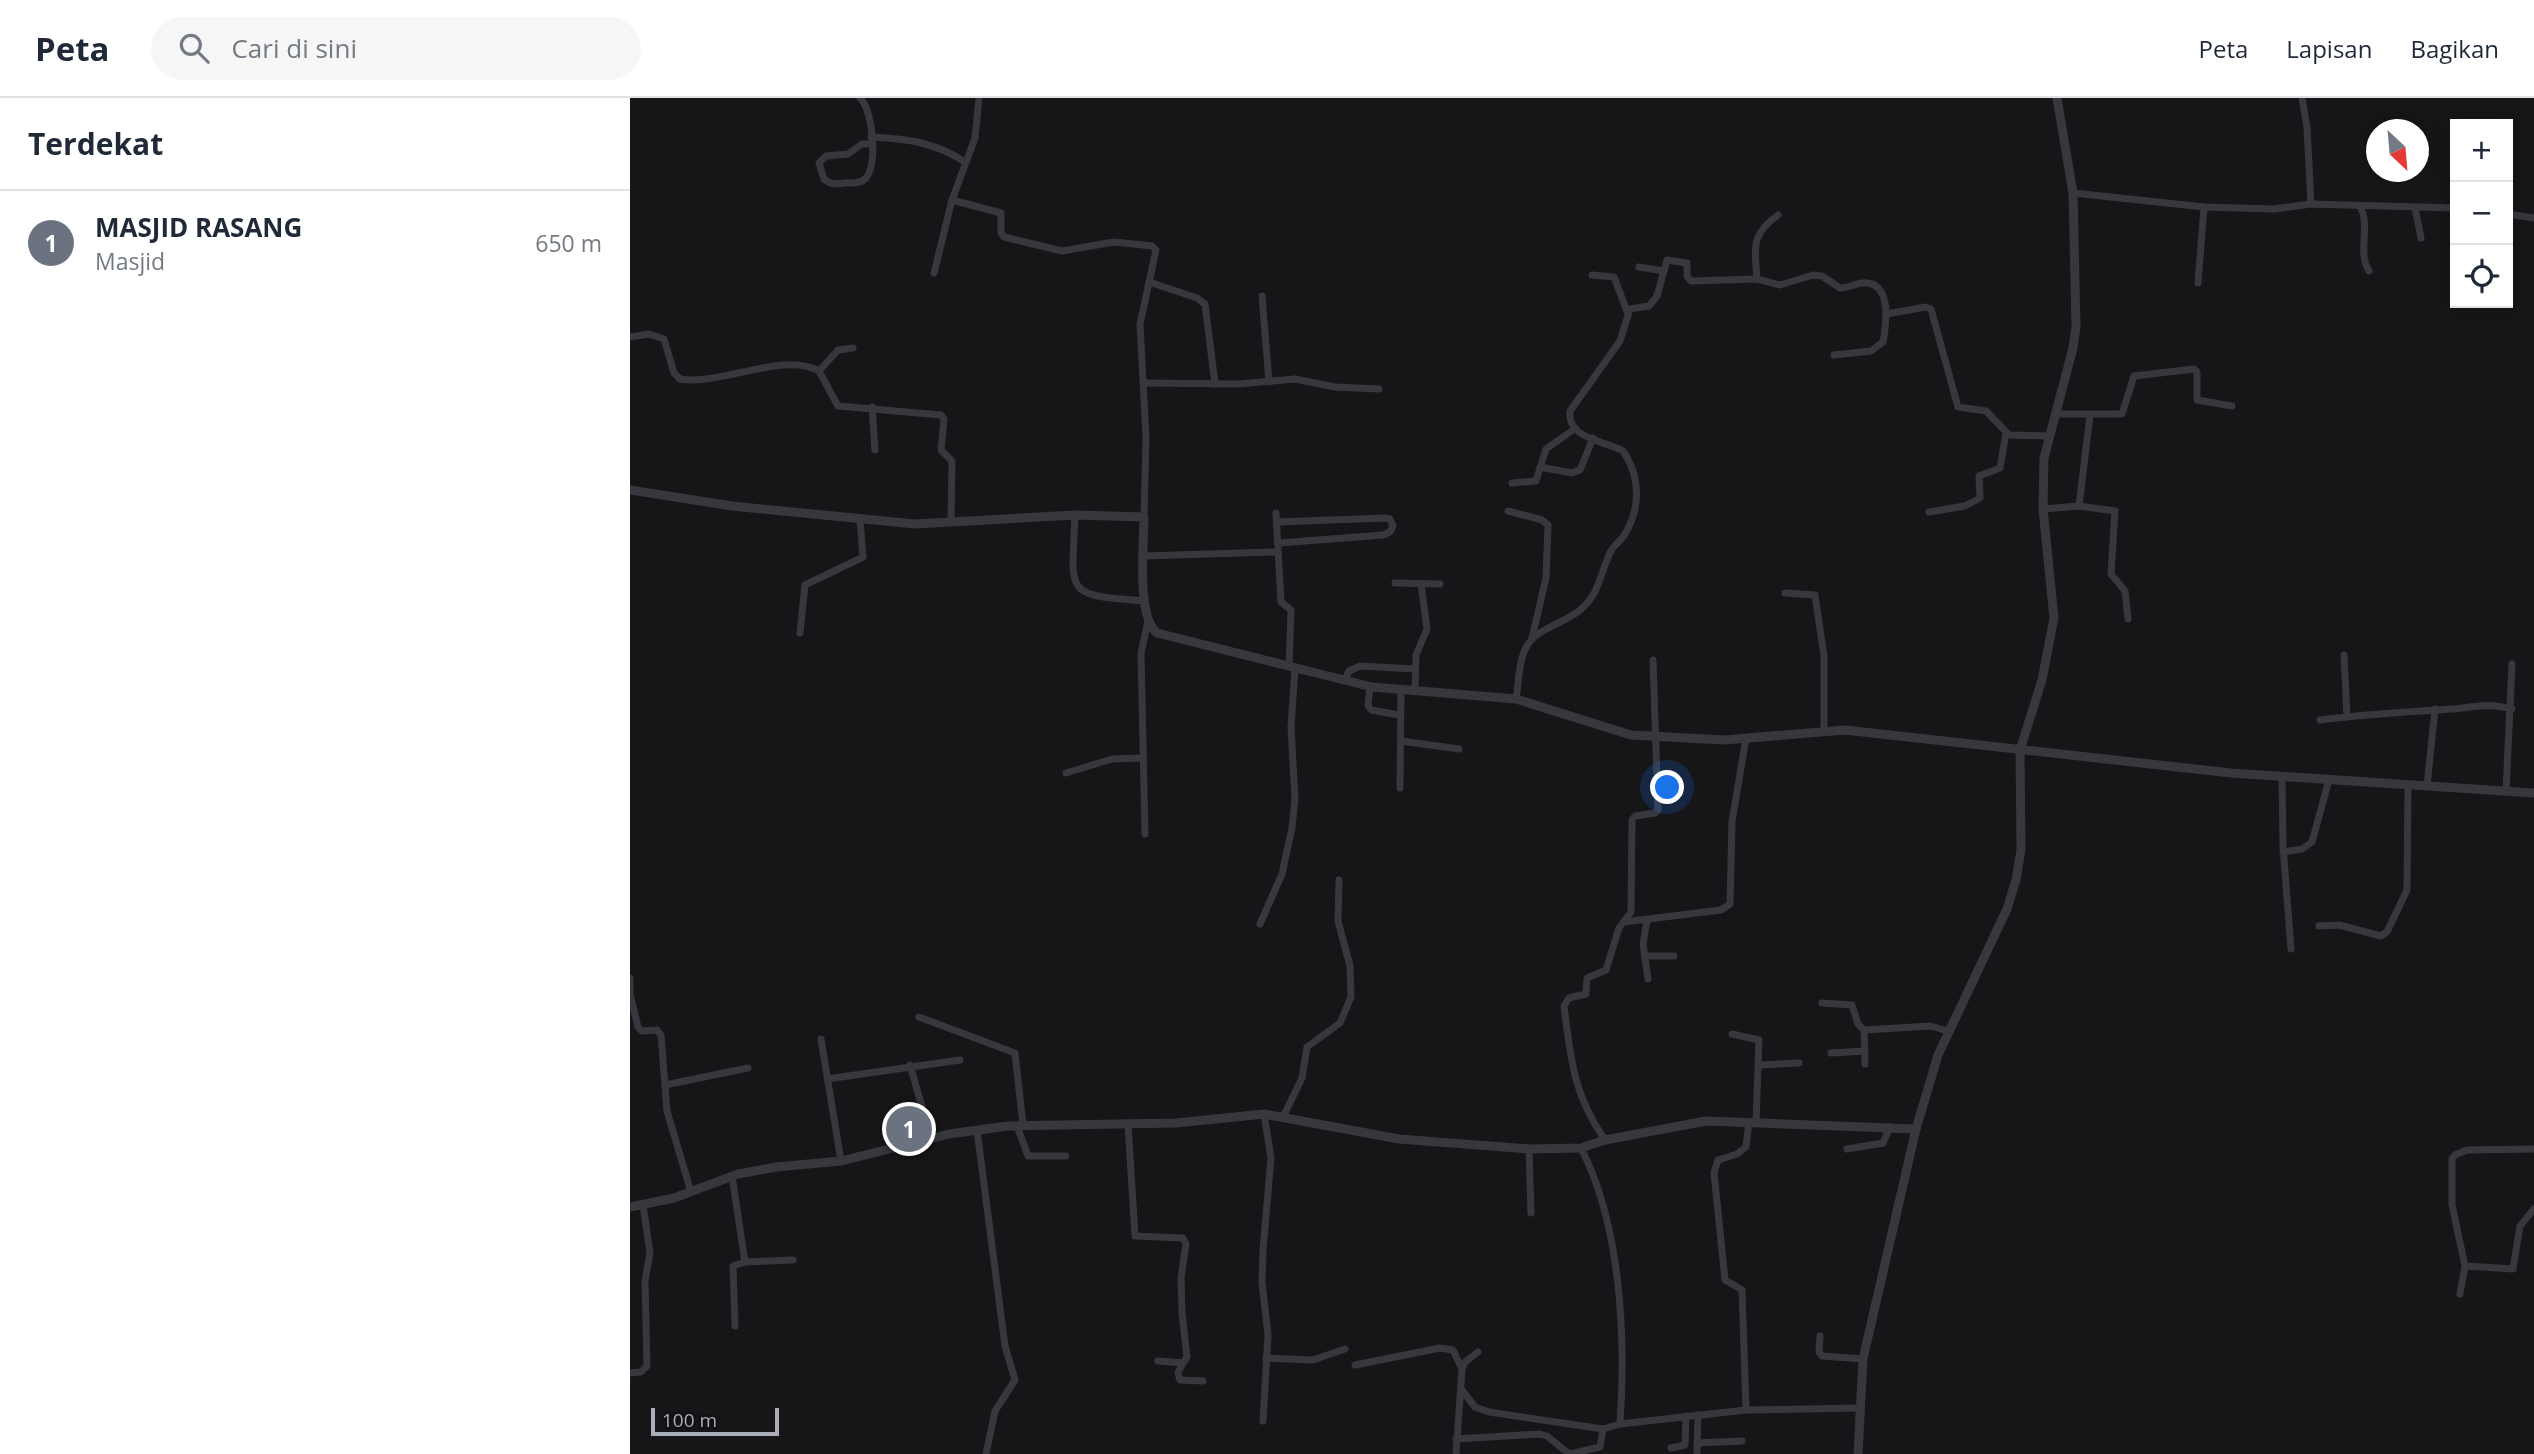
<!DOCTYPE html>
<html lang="id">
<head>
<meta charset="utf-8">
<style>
	body { margin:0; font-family:"Open Sans",sans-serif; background:#f6f6f7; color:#1f2937 }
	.controls { position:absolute; right:21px; top:21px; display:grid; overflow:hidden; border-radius:0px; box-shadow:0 4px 18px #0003 }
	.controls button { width:63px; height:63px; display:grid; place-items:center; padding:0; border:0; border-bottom:2px solid #e0e1e3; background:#fff; color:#1f2937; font:35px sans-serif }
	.compass { position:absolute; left:1736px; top:21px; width:63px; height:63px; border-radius:50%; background:#fff; box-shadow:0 4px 18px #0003; rotate:154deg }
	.scale { position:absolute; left:21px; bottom:18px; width:128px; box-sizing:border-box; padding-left:7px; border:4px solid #a8adb8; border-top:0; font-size:19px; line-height:24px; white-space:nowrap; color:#a8adb8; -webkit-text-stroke:5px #111113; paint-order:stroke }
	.you { position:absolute; left:1038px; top:690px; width:24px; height:24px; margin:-18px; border:5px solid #fff; border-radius:50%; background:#1a73e8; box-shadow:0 0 0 10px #1a73e833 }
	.badge { display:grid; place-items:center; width:46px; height:46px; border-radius:50%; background:#7e6636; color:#fff; font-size:23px; font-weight:700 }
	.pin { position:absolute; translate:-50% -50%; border:4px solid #fff; box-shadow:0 2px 7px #0006 }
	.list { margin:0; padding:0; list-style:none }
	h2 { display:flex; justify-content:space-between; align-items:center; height:91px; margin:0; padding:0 28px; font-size:30px }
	h2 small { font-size:23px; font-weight:400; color:#747a83 }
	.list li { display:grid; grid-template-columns:46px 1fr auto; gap:21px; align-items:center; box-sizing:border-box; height:105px; padding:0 28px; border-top:2px solid #e0e1e3 }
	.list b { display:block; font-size:26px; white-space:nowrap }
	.list p { margin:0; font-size:23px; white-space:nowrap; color:#747a83 }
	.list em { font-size:23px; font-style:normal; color:#747a83 }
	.icon { flex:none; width:38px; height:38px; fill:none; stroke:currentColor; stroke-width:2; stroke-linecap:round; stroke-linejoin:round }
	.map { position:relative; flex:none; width:1904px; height:1356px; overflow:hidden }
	header { display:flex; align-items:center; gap:42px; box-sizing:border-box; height:98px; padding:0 35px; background:#fff; border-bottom:2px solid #e0e1e3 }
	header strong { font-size:33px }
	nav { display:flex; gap:38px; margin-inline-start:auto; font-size:24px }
	.search { width:490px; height:63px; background:#f6f6f7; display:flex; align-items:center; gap:18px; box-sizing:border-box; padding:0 24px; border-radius:38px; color:#747a83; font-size:26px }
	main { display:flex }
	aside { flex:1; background:#fff }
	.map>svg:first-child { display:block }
</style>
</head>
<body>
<header>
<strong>Peta</strong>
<div class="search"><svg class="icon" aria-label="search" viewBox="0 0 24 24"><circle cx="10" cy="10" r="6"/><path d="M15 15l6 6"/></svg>Cari di sini</div>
<nav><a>Peta</a><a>Lapisan</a><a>Bagikan</a></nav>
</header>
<main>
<aside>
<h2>Terdekat<small></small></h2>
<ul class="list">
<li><span class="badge" style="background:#6b7280">1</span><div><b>MASJID RASANG</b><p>Masjid</p></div><em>650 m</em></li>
</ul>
</aside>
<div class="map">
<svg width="1904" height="1356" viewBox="0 0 1904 1356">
	<rect width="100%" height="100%" fill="#161618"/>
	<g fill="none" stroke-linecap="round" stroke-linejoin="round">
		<g stroke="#37383d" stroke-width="7">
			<path d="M 230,0 C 243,12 248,66 236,80 C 231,86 222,85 215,85 C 206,86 201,87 194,81 L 189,65 L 196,58 L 218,56 L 232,46 L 241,46"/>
			<path d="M 349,0 L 345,40 L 322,102 L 371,115 L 371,135 L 374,139 L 432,153 L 484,144 L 522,148 L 526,152 L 510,226 L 516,339 L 514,419"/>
			<path d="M 1672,0 L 1677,29 L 1681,106"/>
			<path d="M 241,39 C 278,41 304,44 335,64"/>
			<path d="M 1443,95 L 1574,109 L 1644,111 L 1681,106 L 1825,110"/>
			<path d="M 1730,108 C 1741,128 1727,155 1739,173"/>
			<path d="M 1785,110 L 1791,140"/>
			<path d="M 1878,116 L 1904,120"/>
			<path d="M 1009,169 L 1034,173"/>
			<path d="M 304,175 L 322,102"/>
			<path d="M 962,177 L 984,179 L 998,216"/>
			<path d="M 1127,181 C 1125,150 1120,137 1148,117"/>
			<path d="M 519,184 L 567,200 L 575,206 L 585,286"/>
			<path d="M 1568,185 L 1574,109"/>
			<path d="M 632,198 L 639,284"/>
			<path d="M 1256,216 L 1296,209 L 1301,211 L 1328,309 L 1356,313 L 1379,337 L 1419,338"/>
			<path d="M 0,239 L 19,236 L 34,241 L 44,275 L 50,281 C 91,288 153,253 189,273 L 208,308 L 311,317 L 314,321 L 311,352 L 322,363 L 321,424"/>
			<path d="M 189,273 L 208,252 L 223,250"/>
			<path d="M 514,285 L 608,286 L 665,281 L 705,289 L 749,291"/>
			<path d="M 242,309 L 245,352"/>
			<path d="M 1427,316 L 1492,316 L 1504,278 L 1564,271 L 1567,274 L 1567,302 L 1602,308"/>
			<path d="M 910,369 L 942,375 L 950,372 L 963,340"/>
			<path d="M 882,385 L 906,383 L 916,351 L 943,332"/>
			<path d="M 1449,408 L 1460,317"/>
			<path d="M 1413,411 L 1449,408 L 1485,413 L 1481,476 L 1495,493 L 1498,521"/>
			<path d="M 878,413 L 912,422 L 918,427 L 916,480 L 902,540"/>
			<path d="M 1299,414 L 1335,408 L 1350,400 L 1349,378 L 1370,370 L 1376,335"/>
			<path d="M 646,415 L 651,504 L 661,512 L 659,569"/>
			<path d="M 445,417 C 442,496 432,497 514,503"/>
			<path d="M 647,424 L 755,420 L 760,421 L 763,428 L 760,434 L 753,437 L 649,445"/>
			<path d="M 514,458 L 646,454"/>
			<path d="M 765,485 L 810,486"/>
			<path d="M 1155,495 L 1185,497 L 1194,558 L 1194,631"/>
			<path d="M 170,535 L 175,487 L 233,459 L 230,422"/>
			<path d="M 1714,557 L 1717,619"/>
			<path d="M 715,582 L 719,573 L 730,568 L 784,571"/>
			<path d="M 740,588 L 738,607 L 741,612 L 769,617"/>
			<path d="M 785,593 L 786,557 L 797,531 L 791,486"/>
			<path d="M 886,601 C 889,585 888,563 897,548 C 906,531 935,525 950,512 C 971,495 970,473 982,451 C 985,447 990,443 993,439 C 1011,412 1011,379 993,353 C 973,342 937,341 940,313 L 990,243 L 1000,211 L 1019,208 L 1027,198 L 1037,162 L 1057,165 L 1057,178 L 1061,183 L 1127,181 L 1150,187 L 1183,177 L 1192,178 L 1210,190 C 1220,190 1229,183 1238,185 C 1262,189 1256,227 1253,244 L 1241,253 L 1204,257"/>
			<path d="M 1690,622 C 1734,616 1778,614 1822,611 C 1848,609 1854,604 1882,611"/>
			<path d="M 771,643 L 829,651"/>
			<path d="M 436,675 L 482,661 L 511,660"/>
			<path d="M 1652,678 L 1653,748 L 1661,851"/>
			<path d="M 1797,688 L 1805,611"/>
			<path d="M 770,690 L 771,592"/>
			<path d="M 1876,693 L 1882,566"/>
			<path d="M 515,736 L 511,555 L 518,523"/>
			<path d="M 1653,754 L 1672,751 L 1682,744 L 1699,682"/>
			<path d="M 1017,822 L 1013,846 L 1018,881"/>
			<path d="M 994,824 L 1091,812 L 1100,806 L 1102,724 L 1116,640"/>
			<path d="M 630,826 L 652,776 L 662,730 L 665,701 L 661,629 L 665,570"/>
			<path d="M 1689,828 L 1709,827 L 1751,838 L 1757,834 L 1777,792 L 1778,687"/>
			<path d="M 1016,858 L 1044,858"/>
			<path d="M 0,880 L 0,893"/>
			<path d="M 0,896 L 8,929 L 12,933 L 27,932 L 31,937 L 37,1013 L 61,1094"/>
			<path d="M 1192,905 L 1222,907 L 1228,926 L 1234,932 L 1300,928 L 1318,933"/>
			<path d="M 289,919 L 385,955 L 393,1027"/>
			<path d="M 1234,932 L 1235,966"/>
			<path d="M 1102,936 L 1129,942 L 1126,1024"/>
			<path d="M 191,941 L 211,1063"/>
			<path d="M 1201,955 L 1235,953"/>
			<path d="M 280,967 L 301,1040"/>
			<path d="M 1129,967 L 1169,965"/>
			<path d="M 197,981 L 330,962"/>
			<path d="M 35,987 L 118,970"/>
			<path d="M 653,1019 L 672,980 L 677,949 L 710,925 L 721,899 L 720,868 L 708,823 L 709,782"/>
			<path d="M 498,1026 L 505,1138 L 553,1140 L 556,1146 L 551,1180 L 552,1215 L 557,1259 L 553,1265 L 528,1263"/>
			<path d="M 387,1028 L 398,1058 L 436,1058"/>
			<path d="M 347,1032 L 375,1248 L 385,1282 L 365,1313 L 356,1356"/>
			<path d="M 975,1042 C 943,996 941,962 934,908 L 939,900 L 956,896 L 957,880 L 976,872 L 989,830 L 1001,814 L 1002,722 L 1005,718 L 1025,715 L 1028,712 L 1023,562"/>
			<path d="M 951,1050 C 991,1128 996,1239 990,1326"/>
			<path d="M 899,1051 L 901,1115"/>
			<path d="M 1217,1051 L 1253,1045 L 1260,1029"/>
			<path d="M 102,1078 L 115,1164 L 163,1162"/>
			<path d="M 1835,1168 L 1883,1171 L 1890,1128 L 1904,1111"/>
			<path d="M 1830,1196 L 1835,1168 L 1822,1107 L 1822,1061 L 1825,1057 L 1837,1052 L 1904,1051"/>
			<path d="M 105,1228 L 103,1168 L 115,1164"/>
			<path d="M 1190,1238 L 1189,1254 L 1192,1258 L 1233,1261"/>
			<path d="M 636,1260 L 683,1262 L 715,1251"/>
			<path d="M 553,1265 L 548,1275 L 550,1282 L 573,1283"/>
			<path d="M 725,1267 L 810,1250 L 823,1252 L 832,1271 L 826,1356"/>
			<path d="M 832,1271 L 835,1264 L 848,1254"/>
			<path d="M 0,1275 L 11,1274 L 17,1268 L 15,1183 L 20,1155 L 13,1107"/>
			<path d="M 832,1292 L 845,1309 L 859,1314 L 973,1331"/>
			<path d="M 1116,1312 L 1112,1192 L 1095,1182 L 1084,1075 L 1088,1062 L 1107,1056 L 1116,1049 L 1119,1024"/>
			<path d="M 633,1323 L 638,1237 L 632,1184 L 633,1152 L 641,1060 L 634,1016"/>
			<path d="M 826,1341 L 910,1336 L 917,1338 L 939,1356"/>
			<path d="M 1067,1345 L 1112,1343"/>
			<path d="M 1041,1350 L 1055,1347 L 1056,1318"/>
			<path d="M 940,1356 L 970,1349 L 973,1331 L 990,1326 L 1116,1312 L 1229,1310"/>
			<path d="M 1067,1356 L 1068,1317"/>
		</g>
		<g stroke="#37383d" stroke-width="9">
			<path d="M 0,392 L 102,408 L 285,426 L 445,417 L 514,419 C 514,446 506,518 527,535 L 742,589 L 886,601 L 1001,637 L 1094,642 L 1215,632 L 1601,675 L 1904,695"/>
			<path d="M 0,1109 L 44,1100 L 108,1076 L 146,1069 L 211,1063 L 319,1036 L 378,1028 L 546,1025 L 634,1016 L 769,1041 L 899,1051 L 951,1050 L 975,1042 L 1076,1023 L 1286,1031"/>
			<path d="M 1228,1356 L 1233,1261 L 1286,1031 L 1308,957 L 1377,811 L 1386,782 L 1391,752 L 1390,652 L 1412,582 L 1424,520 L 1413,411 L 1414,360 L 1443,250 L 1446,229 L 1443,95 L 1427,0"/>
		</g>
	</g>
</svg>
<div class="controls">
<button>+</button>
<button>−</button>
<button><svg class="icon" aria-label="locate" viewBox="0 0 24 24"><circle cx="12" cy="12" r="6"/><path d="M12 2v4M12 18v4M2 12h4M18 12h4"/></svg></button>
</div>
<svg class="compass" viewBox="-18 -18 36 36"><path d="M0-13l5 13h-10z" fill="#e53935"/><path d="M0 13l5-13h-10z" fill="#747a83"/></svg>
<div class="scale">100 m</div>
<div class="you"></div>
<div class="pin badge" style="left:279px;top:1031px;background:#6b7280">1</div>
</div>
</main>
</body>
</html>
